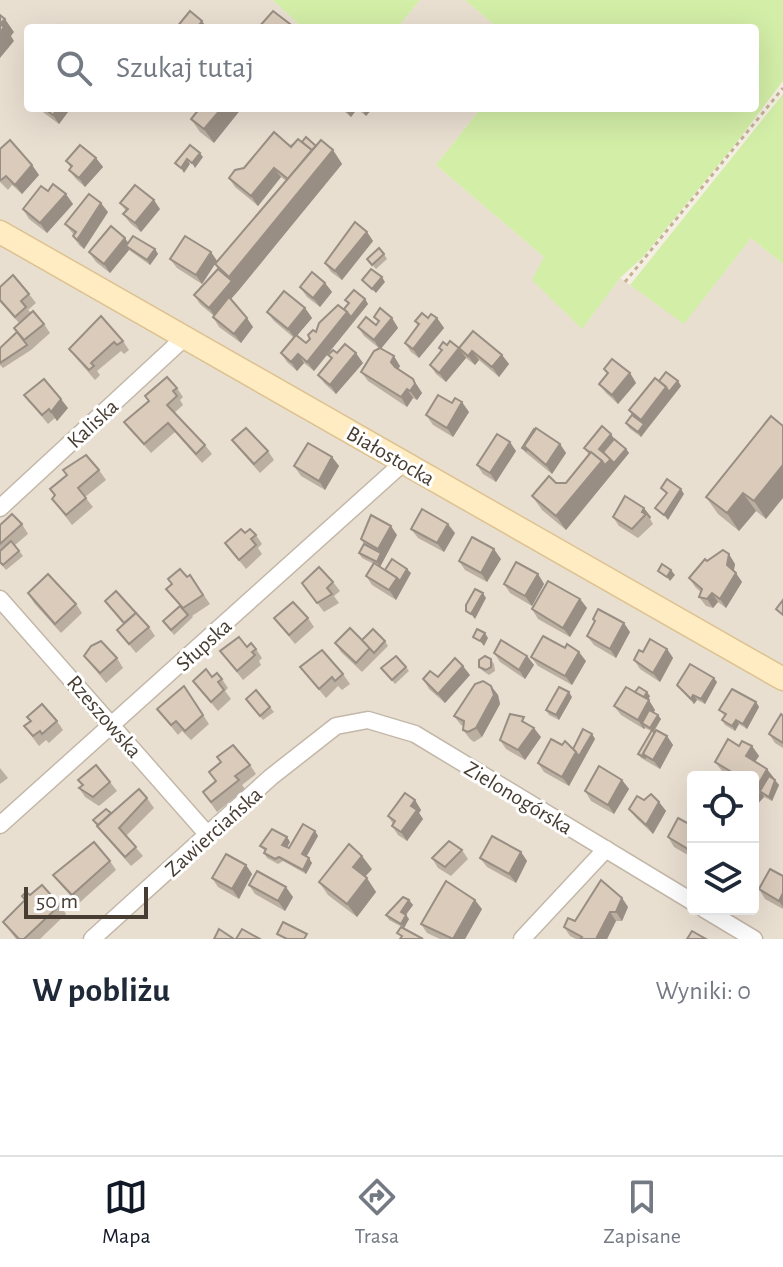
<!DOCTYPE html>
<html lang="pl">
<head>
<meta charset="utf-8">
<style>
	body { margin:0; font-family:"Alegreya Sans",sans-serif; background:#f2f2f3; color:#1f2937 }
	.controls { position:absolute; right:24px; bottom:24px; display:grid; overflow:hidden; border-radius:8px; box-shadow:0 8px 32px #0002 }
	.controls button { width:72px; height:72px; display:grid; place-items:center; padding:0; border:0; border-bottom:2px solid #e0e1e3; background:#fff; color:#1f2937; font:40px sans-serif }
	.scale { position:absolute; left:24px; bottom:20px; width:124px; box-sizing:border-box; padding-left:8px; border:4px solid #473d33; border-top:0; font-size:22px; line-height:28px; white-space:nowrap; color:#473d33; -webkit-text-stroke:6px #fff; paint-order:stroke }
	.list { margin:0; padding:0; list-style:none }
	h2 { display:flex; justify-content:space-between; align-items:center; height:104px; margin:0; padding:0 32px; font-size:34px }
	h2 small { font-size:26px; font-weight:400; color:#747a83 }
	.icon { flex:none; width:44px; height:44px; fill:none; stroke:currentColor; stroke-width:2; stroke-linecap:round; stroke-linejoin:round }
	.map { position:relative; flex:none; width:783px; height:939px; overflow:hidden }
	.search { position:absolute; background:#fff; box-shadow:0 8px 32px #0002; left:24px; right:24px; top:24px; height:88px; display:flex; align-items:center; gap:20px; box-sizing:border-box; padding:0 28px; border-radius:8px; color:#747a83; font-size:30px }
	.sheet { height:216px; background:#fff }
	nav { display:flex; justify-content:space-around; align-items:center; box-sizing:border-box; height:112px; border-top:2px solid #e0e1e3; background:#fff; font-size:22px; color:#747a83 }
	nav a { display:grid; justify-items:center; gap:4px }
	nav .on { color:#111827 }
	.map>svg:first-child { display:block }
</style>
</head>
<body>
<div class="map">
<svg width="783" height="939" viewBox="0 0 783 939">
	<rect width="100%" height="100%" fill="#f4eee3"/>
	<g fill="#e9dfd1" fill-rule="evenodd">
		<path d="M 0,0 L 273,0 L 303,28 L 28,28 L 28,108 L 481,108 L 436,165 L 544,257 L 582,328 L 620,278 L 684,323 L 751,238 L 783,264 L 783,939 L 0,939 ZM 693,777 L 753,777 L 753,909 L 693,909 Z"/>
		<path d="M 420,0 L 465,0 L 498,28 L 397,28 Z"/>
	</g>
	<g fill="#d3eea7">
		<path d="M 273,0 L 420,0 L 397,28 L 303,28 Z"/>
		<path d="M 465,0 L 783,0 L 783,81 L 737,142 L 642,258 L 620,278 L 582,329 L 532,280 L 544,257 L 436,165 L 481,108 L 755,108 L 755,28 L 498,28 Z"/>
		<path d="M 783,94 L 783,264 L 751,238 L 684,324 L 630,285 Z"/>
	</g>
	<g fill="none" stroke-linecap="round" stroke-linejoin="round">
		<g stroke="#c3b8a8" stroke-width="19">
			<g id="street">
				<path d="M 0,508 L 184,338"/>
				<path d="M 0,599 L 208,835"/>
				<path d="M 0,825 L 404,462"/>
				<path d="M 704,909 L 754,939"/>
				<path d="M 92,939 L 271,777 L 336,726 L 368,720 L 415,734 L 693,902"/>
				<path d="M 522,939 L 606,849"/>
			</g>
		</g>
		<g stroke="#dcc28f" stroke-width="25">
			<path id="secondary" d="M 0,232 L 783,679"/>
		</g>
		<path stroke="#c4b094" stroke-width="3" stroke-dasharray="4 4" stroke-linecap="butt" d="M 625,282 L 783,88"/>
		<use href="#street" stroke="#fff" stroke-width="16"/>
		<use href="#secondary" stroke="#ffecc2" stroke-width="22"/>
	</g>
	<g fill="#bbafa1">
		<path d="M 41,108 L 71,108 L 59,124 L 44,113 Z"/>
		<path d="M 200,108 L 214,143 L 200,132 L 191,119 Z"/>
		<path d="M 340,108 L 373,108 L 366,116 L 357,109 L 351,117 Z"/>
		<path d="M 296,142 L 302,142 L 333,150 L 342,164 L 231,299 L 253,327 L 241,343 L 219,327 L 213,317 L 214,316 L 200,304 L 194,295 L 218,269 L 215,264 L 286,181 L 281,177 L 258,206 L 235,187 L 229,178 L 244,168 Z"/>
		<path d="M 0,149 L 32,165 L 39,175 L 22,194 L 12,185 L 8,190 L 0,182 Z"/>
		<path d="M 96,158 L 103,167 L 85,187 L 76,179 L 69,170 L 71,168 L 66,161 Z"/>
		<path d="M 48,191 L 73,204 L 47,233 L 29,219 L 23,209 Z"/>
		<path d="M 120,203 L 160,209 L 141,232 L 130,223 L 123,214 L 126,211 Z"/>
		<path d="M 108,212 L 84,249 L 79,245 L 73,236 L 74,235 L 65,224 Z"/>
		<path d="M 367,232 L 373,241 L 342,280 L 331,272 L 325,263 Z"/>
		<path d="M 129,243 L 155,249 L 158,254 L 150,265 L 129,250 L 110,273 L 96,262 L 89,252 Z"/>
		<path d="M 211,252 L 217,261 L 202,284 L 177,268 L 170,259 Z"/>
		<path d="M 384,254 L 387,259 L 376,269 L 367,259 Z"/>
		<path d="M 325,283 L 332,292 L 320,307 L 307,297 L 300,287 Z"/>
		<path d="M 0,287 L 29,294 L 36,303 L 28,310 L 44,324 L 50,333 L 31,350 L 3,368 L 0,365 L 0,348 L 17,332 L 19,323 L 0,302 Z"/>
		<path d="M 365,299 L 368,304 L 314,371 L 304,363 L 297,371 L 287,362 L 281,353 L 294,338 L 274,321 L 267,312 L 305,308 L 312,318 L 297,335 L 306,343 L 316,332 L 344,309 L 348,304 L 345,300 Z"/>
		<path d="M 374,317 L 392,318 L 398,328 L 381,348 L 400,366 L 398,369 L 413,379 L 422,393 L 417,400 L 413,398 L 407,407 L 368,381 L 361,372 L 379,348 L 364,336 L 358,327 L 376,325 L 378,322 Z"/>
		<path d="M 428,318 L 437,318 L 444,328 L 419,358 L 411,352 L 405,343 L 418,326 L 415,321 Z"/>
		<path d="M 123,341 L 129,350 L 124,354 L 121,351 L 97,371 L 100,375 L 95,380 L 76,358 L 69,349 Z"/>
		<path d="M 447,345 L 502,355 L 509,364 L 499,377 L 479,360 L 475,365 L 466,358 L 446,382 L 436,374 L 430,365 L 441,351 L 439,348 Z"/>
		<path d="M 337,353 L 363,363 L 336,394 L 325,384 L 318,375 L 331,359 L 328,355 Z"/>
		<path d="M 604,369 L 630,373 L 636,383 L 618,404 L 606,393 L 599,384 L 607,374 Z"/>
		<path d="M 659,381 L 678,381 L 681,386 L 641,437 L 629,428 L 626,423 L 632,415 L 629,410 Z"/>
		<path d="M 177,388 L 183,397 L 180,400 L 183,405 L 174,413 L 205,445 L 212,454 L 202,463 L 175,432 L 151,453 L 124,422 Z"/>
		<path d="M 24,395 L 68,408 L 57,421 L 55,418 L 48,424 Z"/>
		<path d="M 469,412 L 453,437 L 433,425 L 426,415 Z"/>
		<path d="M 771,416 L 766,519 L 756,511 L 739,531 L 718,514 L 706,497 Z"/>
		<path d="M 614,439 L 626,449 L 629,453 L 566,530 L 542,510 L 532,496 L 556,483 L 566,483 L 589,455 L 584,448 Z"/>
		<path d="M 232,440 L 268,451 L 274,460 L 260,473 L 239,449 Z"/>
		<path d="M 560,444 L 566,453 L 552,474 L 525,452 L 522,448 Z"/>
		<path d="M 516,451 L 496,482 L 483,474 L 477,465 Z"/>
		<path d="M 332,457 L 339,466 L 325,490 L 301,476 L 294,466 Z"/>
		<path d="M 99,470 L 106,480 L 85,497 L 93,507 L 72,525 L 52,499 Z"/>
		<path d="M 625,496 L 651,517 L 650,519 L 653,524 L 638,538 L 619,526 L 613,517 Z"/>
		<path d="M 22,524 L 28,534 L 15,545 L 23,556 L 6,570 L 0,563 L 0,525 Z"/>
		<path d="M 411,529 L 455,533 L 444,552 L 418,538 Z"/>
		<path d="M 245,533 L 256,535 L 262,544 L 258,548 L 262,554 L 246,569 L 225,543 Z"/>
		<path d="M 397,535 L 380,567 L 385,570 L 411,573 L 396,600 L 372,585 L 366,576 L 374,564 L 362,558 L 359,553 L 364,544 L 361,539 Z"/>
		<path d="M 501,559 L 487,582 L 465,570 L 459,561 Z"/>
		<path d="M 707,561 L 735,564 L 734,571 L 742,582 L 726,608 L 718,602 L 713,608 L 706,606 L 699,597 L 701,592 L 696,588 L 689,578 Z"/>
		<path d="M 538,574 L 544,584 L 532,606 L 510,593 L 504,584 Z"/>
		<path d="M 190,575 L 210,604 L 192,616 L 193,617 L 174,635 L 163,621 L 180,606 L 166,589 Z"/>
		<path d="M 333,582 L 340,591 L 334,596 L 339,603 L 324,612 L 302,583 Z"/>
		<path d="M 28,593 L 76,604 L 82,613 L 61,633 L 34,603 Z"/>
		<path d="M 580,599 L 587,608 L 570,637 L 538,619 L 532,609 Z"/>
		<path d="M 105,601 L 149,627 L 155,636 L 136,653 L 117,630 L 124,624 Z"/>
		<path d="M 274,618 L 308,618 L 314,627 L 295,644 Z"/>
		<path d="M 593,619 L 630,632 L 616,658 L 594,645 L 587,636 L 595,622 Z"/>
		<path d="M 362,640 L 385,641 L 388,646 L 362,672 L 341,652 L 335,643 Z"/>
		<path d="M 247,647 L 256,649 L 262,658 L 259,661 L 261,665 L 243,680 L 220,651 Z"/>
		<path d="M 667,649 L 673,658 L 660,682 L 640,669 L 634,660 L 643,652 Z"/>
		<path d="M 494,653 L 527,656 L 534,665 L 525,679 L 500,662 Z"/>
		<path d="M 84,656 L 117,658 L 123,668 L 106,683 Z"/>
		<path d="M 531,657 L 586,661 L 572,685 L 538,666 Z"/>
		<path d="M 491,659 L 494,664 L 495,671 L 489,675 L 483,671 L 479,667 Z"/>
		<path d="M 300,667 L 343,674 L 350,684 L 342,690 L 338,686 L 326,698 Z"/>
		<path d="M 406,667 L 409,671 L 395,684 L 381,668 Z"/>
		<path d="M 470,675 L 445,703 L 429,689 L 423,679 Z"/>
		<path d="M 212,677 L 222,679 L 228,688 L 225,691 L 231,699 L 218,711 L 193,681 Z"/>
		<path d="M 717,682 L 705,704 L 697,700 L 694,704 L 677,685 Z"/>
		<path d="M 184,686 L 209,724 L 191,740 L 182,731 L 178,735 L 157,709 Z"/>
		<path d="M 491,686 L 498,695 L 500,704 L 482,737 L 474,742 L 470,739 L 463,730 L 464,726 L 461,725 L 454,716 Z"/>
		<path d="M 650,696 L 648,700 L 655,710 L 654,712 L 661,719 L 654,732 L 667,736 L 673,745 L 660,769 L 641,758 L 638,754 L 651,731 L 645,728 L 644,729 L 621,715 L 614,706 Z"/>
		<path d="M 572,697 L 559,720 L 549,715 L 546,710 Z"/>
		<path d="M 246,699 L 270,707 L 274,712 L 263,720 Z"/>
		<path d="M 756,702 L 759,707 L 747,729 L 739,724 L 735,731 L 725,725 L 722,720 L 725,716 L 719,710 Z"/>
		<path d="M 783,716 L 783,748 L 775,743 L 769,734 Z"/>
		<path d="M 57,721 L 63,730 L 49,743 L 46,740 L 39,746 L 24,726 Z"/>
		<path d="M 592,734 L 595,739 L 569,786 L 544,772 L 538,763 L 573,749 Z"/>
		<path d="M 541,737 L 525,760 L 506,749 L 500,740 Z"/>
		<path d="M 739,746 L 752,746 L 759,756 L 755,761 L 774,778 L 773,779 L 779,785 L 772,801 L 764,797 L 753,809 L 753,777 L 731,777 L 722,771 L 715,762 Z"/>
		<path d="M 221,762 L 250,765 L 256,774 L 242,785 L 245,789 L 217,812 L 203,792 L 216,782 L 209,772 Z"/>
		<path d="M 0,768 L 8,778 L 0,784 Z"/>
		<path d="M 78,780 L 110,782 L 117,791 L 99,806 L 85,797 L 79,788 L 82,785 Z"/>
		<path d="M 622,780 L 629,789 L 614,814 L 591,801 L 585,791 Z"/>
		<path d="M 147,798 L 154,808 L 126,836 L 143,856 L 131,866 L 104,835 L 93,820 Z"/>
		<path d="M 415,800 L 421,810 L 419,813 L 423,819 L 407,841 L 398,835 L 392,826 L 393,824 L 388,816 Z"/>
		<path d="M 644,800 L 659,802 L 666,811 L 653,834 L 636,818 L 629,809 Z"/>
		<path d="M 693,826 L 693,858 L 674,847 L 668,837 Z"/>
		<path d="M 315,831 L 318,836 L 306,857 L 312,863 L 306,874 L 283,861 L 278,864 L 267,858 L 264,853 L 265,851 L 260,846 L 287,837 L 290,842 L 287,847 L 289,848 Z"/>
		<path d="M 462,850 L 468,859 L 451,876 L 438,868 L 432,858 Z"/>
		<path d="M 521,852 L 527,861 L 516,883 L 487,867 L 480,858 Z"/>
		<path d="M 110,861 L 116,870 L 78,904 L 60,884 L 53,875 Z"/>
		<path d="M 246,865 L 252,874 L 239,899 L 218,887 L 212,878 Z"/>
		<path d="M 372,869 L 365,877 L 376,892 L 357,917 L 328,895 L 319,882 Z"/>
		<path d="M 783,876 L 783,909 L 765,899 L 759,889 Z"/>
		<path d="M 249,885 L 293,897 L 285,911 L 255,894 Z"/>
		<path d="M 30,895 L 60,905 L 66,914 L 40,939 L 16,939 L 3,922 Z"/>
		<path d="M 622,898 L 628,907 L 622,921 L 616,921 L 607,939 L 576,939 L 570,936 L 564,927 Z"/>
		<path d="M 409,900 L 413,905 L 406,915 L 409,919 L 404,928 L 389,920 L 386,915 Z"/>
		<path d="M 482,909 L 465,939 L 440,939 L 427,933 L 421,924 Z"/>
	</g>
	<g fill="#998e83">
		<path d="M 5,19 L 14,32 L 11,36 L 14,41 L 0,58 L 0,24 Z"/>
		<path d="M 202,21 L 207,28 L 197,28 Z"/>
		<path d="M 58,108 L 71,108 L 59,124 L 53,115 Z"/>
		<path d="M 222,108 L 242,108 L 214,143 L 204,129 Z"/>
		<path d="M 344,108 L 357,108 L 357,109 L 351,117 Z"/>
		<path d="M 366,108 L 373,108 L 366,116 L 363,111 Z"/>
		<path d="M 333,150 L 342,164 L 239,290 L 215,317 L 209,308 L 232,281 L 229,277 Z"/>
		<path d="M 200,153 L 203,157 L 195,168 L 192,163 Z"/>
		<path d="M 96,158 L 103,167 L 85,187 L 79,178 Z"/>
		<path d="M 187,159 L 190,164 L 184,173 L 181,168 Z"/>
		<path d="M 32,165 L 39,175 L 22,194 L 15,185 Z"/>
		<path d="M 274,168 L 281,177 L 258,206 L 251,196 Z"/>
		<path d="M 66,194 L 73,204 L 47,233 L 40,223 Z"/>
		<path d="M 154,200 L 160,209 L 141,232 L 135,223 Z"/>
		<path d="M 101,203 L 108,212 L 84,249 L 77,240 Z"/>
		<path d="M 367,232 L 373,241 L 342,280 L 335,271 Z"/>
		<path d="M 125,238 L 131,247 L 126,246 L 129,250 L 110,273 L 104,264 Z"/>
		<path d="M 155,249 L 158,254 L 150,265 L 147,260 Z"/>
		<path d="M 211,252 L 217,261 L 202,284 L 196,275 Z"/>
		<path d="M 382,277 L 385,282 L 376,293 L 372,289 Z"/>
		<path d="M 325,283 L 332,292 L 320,307 L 313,298 Z"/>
		<path d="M 365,299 L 368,304 L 314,371 L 307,362 L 347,312 Z"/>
		<path d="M 305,308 L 312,318 L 295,338 L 288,329 Z"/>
		<path d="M 247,318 L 253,327 L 241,343 L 234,334 Z"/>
		<path d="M 392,318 L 398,328 L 380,350 L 374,340 Z"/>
		<path d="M 437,318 L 444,328 L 419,358 L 413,349 Z"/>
		<path d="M 459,348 L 466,358 L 446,382 L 439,373 Z"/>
		<path d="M 472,351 L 479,360 L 475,365 L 468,356 Z"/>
		<path d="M 356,353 L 363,363 L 336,394 L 330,385 Z"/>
		<path d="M 298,354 L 304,363 L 297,371 L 291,362 Z"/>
		<path d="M 502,355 L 509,364 L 499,377 L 492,367 Z"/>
		<path d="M 394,356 L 400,366 L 397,371 L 391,362 Z"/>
		<path d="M 630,373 L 636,383 L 618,404 L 612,395 Z"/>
		<path d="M 413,379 L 422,393 L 417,400 L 410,391 Z"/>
		<path d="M 678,381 L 681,386 L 647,429 L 641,420 L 666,387 Z"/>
		<path d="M 407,389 L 413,398 L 407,407 L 401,397 Z"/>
		<path d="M 61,399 L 68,408 L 57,421 L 51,412 Z"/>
		<path d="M 462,402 L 469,412 L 453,437 L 447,428 Z"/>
		<path d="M 644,424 L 647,429 L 641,437 L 638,432 Z"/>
		<path d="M 611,434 L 617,443 L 606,457 L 599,449 Z"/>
		<path d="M 510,442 L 516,451 L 496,482 L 490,473 Z"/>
		<path d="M 560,444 L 566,453 L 552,474 L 546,465 Z"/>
		<path d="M 626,449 L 629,453 L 566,530 L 556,516 L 602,461 L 611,459 Z"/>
		<path d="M 332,457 L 339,466 L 325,490 L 319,481 Z"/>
		<path d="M 783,465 L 783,498 L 766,519 L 754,501 Z"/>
		<path d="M 681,489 L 684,494 L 668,520 L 664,515 Z"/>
		<path d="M 743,493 L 756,511 L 739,531 L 727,513 Z"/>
		<path d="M 644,508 L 651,517 L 650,519 L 646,514 L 642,512 Z"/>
		<path d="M 448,524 L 455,533 L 444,552 L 437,543 Z"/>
		<path d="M 391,526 L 397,535 L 380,567 L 377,562 L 381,553 L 378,549 Z"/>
		<path d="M 494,549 L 501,559 L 487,582 L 481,573 Z"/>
		<path d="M 729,554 L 735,564 L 733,574 L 727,565 Z"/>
		<path d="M 407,569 L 411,573 L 396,600 L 389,590 L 397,578 Z"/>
		<path d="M 671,570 L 675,575 L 670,581 L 667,577 Z"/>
		<path d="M 736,573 L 742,582 L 726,608 L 720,599 Z"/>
		<path d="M 538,574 L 544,584 L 532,606 L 525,596 Z"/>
		<path d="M 483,593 L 486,598 L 475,619 L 471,614 Z"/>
		<path d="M 712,593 L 718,602 L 713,608 L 707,599 Z"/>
		<path d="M 580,599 L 587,608 L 570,637 L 563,628 Z"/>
		<path d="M 624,623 L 630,632 L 616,658 L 610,649 Z"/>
		<path d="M 485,633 L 488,638 L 484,646 L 480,641 Z"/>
		<path d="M 667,649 L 673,658 L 660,682 L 653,673 Z"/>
		<path d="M 579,652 L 586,661 L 572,685 L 565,676 Z"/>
		<path d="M 527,656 L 534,665 L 525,679 L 519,670 Z"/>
		<path d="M 463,666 L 470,675 L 445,703 L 438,694 Z"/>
		<path d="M 714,678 L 717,682 L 705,704 L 701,699 Z"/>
		<path d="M 491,686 L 498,695 L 500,704 L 482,737 L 476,728 Z"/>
		<path d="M 569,692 L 572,697 L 559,720 L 556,715 Z"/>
		<path d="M 647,692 L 650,696 L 646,704 L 642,699 Z"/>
		<path d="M 693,695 L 697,700 L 694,704 L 691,699 Z"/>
		<path d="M 649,700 L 655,710 L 646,726 L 642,723 L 645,728 L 644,729 L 638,720 Z"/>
		<path d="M 756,702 L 759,707 L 747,729 L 743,724 Z"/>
		<path d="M 658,715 L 661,719 L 653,732 L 650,728 Z"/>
		<path d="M 736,720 L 739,724 L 735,731 L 732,726 Z"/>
		<path d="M 534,728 L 541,737 L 525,760 L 518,750 Z"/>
		<path d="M 592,734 L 595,739 L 569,786 L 562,777 L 576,752 Z"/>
		<path d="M 667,736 L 673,745 L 660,769 L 653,760 Z"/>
		<path d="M 752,746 L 759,756 L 753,765 L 746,756 Z"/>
		<path d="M 767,769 L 774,778 L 764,794 L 761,792 L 764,797 L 753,809 L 753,801 L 761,792 L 757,787 Z"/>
		<path d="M 622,780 L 629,789 L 614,814 L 608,805 Z"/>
		<path d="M 775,780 L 779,785 L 772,801 L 769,797 Z"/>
		<path d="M 415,800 L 421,810 L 419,813 L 423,819 L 407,841 L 401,832 L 411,806 Z"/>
		<path d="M 659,802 L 666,811 L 653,834 L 646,825 Z"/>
		<path d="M 315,831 L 318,836 L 305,859 L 302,854 Z"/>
		<path d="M 287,837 L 290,842 L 286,849 L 282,845 Z"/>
		<path d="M 693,841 L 693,857 L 688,849 Z"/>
		<path d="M 521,852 L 527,861 L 516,883 L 509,874 Z"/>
		<path d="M 362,856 L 372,869 L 362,880 L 353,867 Z"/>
		<path d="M 309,858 L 312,863 L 306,874 L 303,870 Z"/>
		<path d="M 246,865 L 252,874 L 239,899 L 232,889 Z"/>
		<path d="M 367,878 L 376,892 L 357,917 L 347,904 Z"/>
		<path d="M 286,887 L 293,897 L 285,911 L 278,901 Z"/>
		<path d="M 783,893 L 783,907 L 779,901 Z"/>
		<path d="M 622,898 L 628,907 L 622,921 L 616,912 Z"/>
		<path d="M 409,900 L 413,905 L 404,917 L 401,912 Z"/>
		<path d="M 475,900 L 482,909 L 465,939 L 453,939 Z"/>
		<path d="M 610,912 L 616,921 L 607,939 L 596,939 Z"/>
		<path d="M 406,915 L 409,919 L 404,928 L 401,924 Z"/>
	</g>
	<g fill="#dacbbb" stroke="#998e83" stroke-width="2">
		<path d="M 190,11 L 202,21 L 197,28 L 176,28 Z"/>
		<path d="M 273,11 L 290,24 L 287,28 L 258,28 Z"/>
		<path d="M 0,15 L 5,19 L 0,24 L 4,27 L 0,33 Z"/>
		<path d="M 44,108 L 58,108 L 53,115 Z"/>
		<path d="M 200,108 L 222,108 L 204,129 L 191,119 Z"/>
		<path d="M 274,132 L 291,147 L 298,139 L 312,150 L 288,179 L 274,168 L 251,196 L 229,178 L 235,170 L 244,168 Z"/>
		<path d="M 306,137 L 316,146 L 312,150 L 302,142 Z"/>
		<path d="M 10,140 L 32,165 L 15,185 L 6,176 L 1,180 L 0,179 L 0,149 Z"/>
		<path d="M 321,140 L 333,150 L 229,277 L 215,264 Z"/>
		<path d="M 80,145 L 96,158 L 79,178 L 69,170 L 72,166 L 66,161 Z"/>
		<path d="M 190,145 L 200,153 L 192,163 L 187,159 L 181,168 L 175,163 Z"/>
		<path d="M 53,184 L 66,194 L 40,223 L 23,209 L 41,186 L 48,191 Z"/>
		<path d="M 135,185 L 154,200 L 135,223 L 123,214 L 128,209 L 120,203 Z"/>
		<path d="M 89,194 L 101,203 L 77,240 L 73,236 L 76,232 L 65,224 Z"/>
		<path d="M 355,222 L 367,232 L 335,271 L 325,263 Z"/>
		<path d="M 111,226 L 125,238 L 104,264 L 89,252 Z"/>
		<path d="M 133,236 L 155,249 L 147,260 L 126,246 Z"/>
		<path d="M 185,236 L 211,252 L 196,275 L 170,259 Z"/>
		<path d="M 379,248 L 384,254 L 372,265 L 367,259 Z"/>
		<path d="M 218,269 L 232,281 L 209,308 L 194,295 Z"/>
		<path d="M 371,269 L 382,277 L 372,289 L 362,280 Z"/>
		<path d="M 312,272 L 325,283 L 313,298 L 300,287 Z"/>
		<path d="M 13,275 L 29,294 L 21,301 L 26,307 L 15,317 L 0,300 L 0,287 Z"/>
		<path d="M 354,290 L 365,299 L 351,317 L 344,309 L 349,303 L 345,300 Z"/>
		<path d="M 284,291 L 305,308 L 288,329 L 267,312 Z"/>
		<path d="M 229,297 L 247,318 L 234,334 L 213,317 Z"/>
		<path d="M 338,305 L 347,312 L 307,362 L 298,354 L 291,362 L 281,353 L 296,335 L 306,343 L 310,339 L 308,335 L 313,330 L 316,332 L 319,323 Z"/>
		<path d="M 380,308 L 392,318 L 374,340 L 358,327 L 366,317 L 376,325 L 379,321 L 374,317 Z"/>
		<path d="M 33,311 L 44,324 L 24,340 L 14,328 Z"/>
		<path d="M 422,313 L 428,318 L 431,314 L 437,318 L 413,349 L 405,343 L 419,324 L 415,321 Z"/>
		<path d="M 101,316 L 123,341 L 117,345 L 114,342 L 91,363 L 94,366 L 89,370 L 69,349 Z"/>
		<path d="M 473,331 L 502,355 L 492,367 L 472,351 L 468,356 L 459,348 L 439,373 L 430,365 L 442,350 L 439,348 L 443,342 L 447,345 L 450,341 L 459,348 Z"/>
		<path d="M 17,332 L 27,345 L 0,363 L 0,348 Z"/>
		<path d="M 345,344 L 356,353 L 330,385 L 318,375 L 332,358 L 328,355 L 333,350 L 337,353 Z"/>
		<path d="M 380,348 L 394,356 L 391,362 L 395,367 L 413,379 L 415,384 L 410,391 L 407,389 L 401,397 L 361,372 L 374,351 Z"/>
		<path d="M 612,359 L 630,373 L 612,395 L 599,384 L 608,373 L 604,369 Z"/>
		<path d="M 666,372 L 678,381 L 669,392 L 666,387 L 659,381 Z"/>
		<path d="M 167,377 L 177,388 L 173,391 L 177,396 L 167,405 L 205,445 L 196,454 L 168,423 L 144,444 L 124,422 L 149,401 L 145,396 Z"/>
		<path d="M 655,378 L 666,387 L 641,420 L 629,410 Z"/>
		<path d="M 44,379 L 61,399 L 51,412 L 49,409 L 42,415 L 24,395 Z"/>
		<path d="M 438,395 L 452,403 L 455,398 L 462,402 L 447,428 L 426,415 Z"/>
		<path d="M 632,415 L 644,424 L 638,432 L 626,423 Z"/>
		<path d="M 771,416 L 783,426 L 783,465 L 754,501 L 743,493 L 727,513 L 706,497 Z"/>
		<path d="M 602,426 L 611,434 L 599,449 L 611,459 L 605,465 L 602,461 L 584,448 Z"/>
		<path d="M 246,428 L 268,451 L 254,464 L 232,440 Z"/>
		<path d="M 536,428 L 560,444 L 546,465 L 524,446 Z"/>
		<path d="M 534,429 L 535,430 L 524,446 L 527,451 L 522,448 Z"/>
		<path d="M 497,434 L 510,442 L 490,473 L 477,465 Z"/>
		<path d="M 614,439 L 626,449 L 614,463 L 603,452 Z"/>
		<path d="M 308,443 L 332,457 L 319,481 L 294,466 Z"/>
		<path d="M 591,452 L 602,461 L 556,516 L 532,496 L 549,476 L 556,483 L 566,483 Z"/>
		<path d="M 86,455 L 99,470 L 78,488 L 86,498 L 66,515 L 52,499 L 55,495 L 50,489 L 67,475 L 63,470 Z"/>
		<path d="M 667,479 L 681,489 L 664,515 L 655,508 L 667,493 L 661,488 Z"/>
		<path d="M 625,496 L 644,508 L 642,512 L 646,514 L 632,529 L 613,517 Z"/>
		<path d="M 422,509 L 448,524 L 437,543 L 411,529 Z"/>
		<path d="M 12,514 L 22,524 L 0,544 L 0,525 Z"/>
		<path d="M 371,515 L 391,526 L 378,549 L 361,539 Z"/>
		<path d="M 241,529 L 245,533 L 250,529 L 256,535 L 251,539 L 256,545 L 239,560 L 225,543 Z"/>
		<path d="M 472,537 L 494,549 L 481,573 L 459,561 Z"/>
		<path d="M 11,541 L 19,551 L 3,565 L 0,562 L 0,551 Z"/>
		<path d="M 364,544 L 381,553 L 377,562 L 359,553 Z"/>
		<path d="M 723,550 L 729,554 L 727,565 L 736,573 L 720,599 L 712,593 L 707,599 L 699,597 L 702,589 L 689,578 L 705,559 L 707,561 Z"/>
		<path d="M 392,559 L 407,569 L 400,581 L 397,578 L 385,570 Z"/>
		<path d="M 516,562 L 538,574 L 525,596 L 504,584 Z"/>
		<path d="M 374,563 L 397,578 L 389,590 L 366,576 Z"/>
		<path d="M 662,564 L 671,570 L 667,577 L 658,571 Z"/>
		<path d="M 319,567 L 333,582 L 327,588 L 332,594 L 317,603 L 302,583 Z"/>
		<path d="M 180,569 L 187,577 L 190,575 L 203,595 L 183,608 L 166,589 L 172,584 L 168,579 Z"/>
		<path d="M 48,574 L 76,604 L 55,624 L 28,593 Z"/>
		<path d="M 548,581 L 580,599 L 563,628 L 532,609 Z"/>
		<path d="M 475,589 L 483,593 L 471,614 L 466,611 L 466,605 Z"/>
		<path d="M 116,591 L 136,613 L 124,623 L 105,601 Z"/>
		<path d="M 783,600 L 783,615 L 776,609 Z"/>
		<path d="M 293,602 L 308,618 L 289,635 L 274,618 Z"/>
		<path d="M 180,606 L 188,615 L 171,630 L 163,621 Z"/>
		<path d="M 598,609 L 624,623 L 610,649 L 587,636 L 595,621 L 593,619 Z"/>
		<path d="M 136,613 L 149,627 L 129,644 L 117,630 Z"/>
		<path d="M 350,628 L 370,648 L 356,663 L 335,643 Z"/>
		<path d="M 373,629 L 385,641 L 374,653 L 362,640 Z"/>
		<path d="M 477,629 L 485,633 L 480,641 L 473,637 Z"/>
		<path d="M 543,636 L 565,648 L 567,644 L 579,652 L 565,676 L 531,657 Z"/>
		<path d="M 239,637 L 247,647 L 251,643 L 256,649 L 252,652 L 255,655 L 237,671 L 220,651 Z"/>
		<path d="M 650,639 L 667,649 L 653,673 L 634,660 L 639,650 L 643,652 Z"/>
		<path d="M 501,640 L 527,656 L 519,670 L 494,653 Z"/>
		<path d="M 101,641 L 117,658 L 100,673 L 84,656 L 91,646 Z"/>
		<path d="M 322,650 L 343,674 L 335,681 L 332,677 L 319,689 L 300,667 Z"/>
		<path d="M 396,656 L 406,667 L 392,680 L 381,668 Z"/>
		<path d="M 485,656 L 491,659 L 491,667 L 486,670 L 479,667 L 479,660 Z"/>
		<path d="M 455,658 L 463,666 L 438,694 L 423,679 L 430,671 L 438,677 Z"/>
		<path d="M 690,664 L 714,678 L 701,699 L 693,695 L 691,699 L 677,685 Z"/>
		<path d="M 206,669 L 212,677 L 217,673 L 222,679 L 218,682 L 224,690 L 211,702 L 193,681 Z"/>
		<path d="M 483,681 L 491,686 L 494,695 L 476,728 L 468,732 L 463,730 L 464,721 L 454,716 L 475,684 Z"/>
		<path d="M 184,686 L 203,715 L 185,731 L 176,721 L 171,725 L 157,709 Z"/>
		<path d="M 559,687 L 569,692 L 556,715 L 546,710 Z"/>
		<path d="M 626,687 L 649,700 L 638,720 L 614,706 Z"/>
		<path d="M 639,687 L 647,692 L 644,697 L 635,692 Z"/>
		<path d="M 732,689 L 756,702 L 743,724 L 736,720 L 732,726 L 722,720 L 726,714 L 719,710 Z"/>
		<path d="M 256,690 L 270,707 L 260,716 L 246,699 Z"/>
		<path d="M 42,704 L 57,721 L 42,734 L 40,731 L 33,736 L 24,726 L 31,721 L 27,717 Z"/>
		<path d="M 649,710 L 658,715 L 650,728 L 642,723 Z"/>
		<path d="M 510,714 L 524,717 L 522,721 L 534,728 L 518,750 L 500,740 Z"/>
		<path d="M 781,714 L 783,716 L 783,743 L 769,734 Z"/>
		<path d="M 583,729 L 592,734 L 579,756 L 573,749 Z"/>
		<path d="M 652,730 L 655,733 L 643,754 L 646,758 L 638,754 Z"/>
		<path d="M 656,730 L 667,736 L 653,760 L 643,754 Z"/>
		<path d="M 551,739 L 562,745 L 565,741 L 576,752 L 562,777 L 538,763 Z"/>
		<path d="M 728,739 L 739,746 L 742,741 L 752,746 L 746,756 L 767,769 L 757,787 L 753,785 L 753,777 L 740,777 L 715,762 Z"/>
		<path d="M 233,745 L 250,765 L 235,776 L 239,780 L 211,802 L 203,792 L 216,781 L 209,772 L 221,762 L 217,757 Z"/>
		<path d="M 96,765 L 110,782 L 93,797 L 79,788 L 83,785 L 78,780 Z"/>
		<path d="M 599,766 L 622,780 L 608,805 L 585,791 Z"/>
		<path d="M 769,776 L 775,780 L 769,797 L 761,792 L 753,801 L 753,787 L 760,791 Z"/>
		<path d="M 139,789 L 147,798 L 119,828 L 136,847 L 125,857 L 97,826 Z"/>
		<path d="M 405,793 L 415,800 L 411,806 L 417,810 L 401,832 L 392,826 L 395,821 L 388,816 Z"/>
		<path d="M 651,794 L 659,802 L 646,825 L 629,809 L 637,796 L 644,800 Z"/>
		<path d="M 106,809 L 111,813 L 98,825 L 93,820 Z"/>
		<path d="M 678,818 L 693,826 L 693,840 L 688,849 L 668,837 Z"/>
		<path d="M 303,824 L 315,831 L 302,854 L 309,858 L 303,870 L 279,857 L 275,859 L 264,853 L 266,849 L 260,846 L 272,829 L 287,837 L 282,845 L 289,848 Z"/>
		<path d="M 492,836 L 521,852 L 509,874 L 480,858 Z"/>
		<path d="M 449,841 L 462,850 L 445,867 L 432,858 Z"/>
		<path d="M 94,842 L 110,861 L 72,895 L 53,875 Z"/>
		<path d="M 349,844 L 362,856 L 353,867 L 367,878 L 347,904 L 319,882 Z"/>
		<path d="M 226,854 L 246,865 L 232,889 L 212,878 Z"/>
		<path d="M 770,869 L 783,876 L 783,893 L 779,901 L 759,889 Z"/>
		<path d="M 257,871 L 286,887 L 278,901 L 249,885 Z"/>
		<path d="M 601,880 L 622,898 L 616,912 L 610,912 L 596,939 L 580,939 L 582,937 L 564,927 L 568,918 L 575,921 Z"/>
		<path d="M 446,881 L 475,900 L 453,939 L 421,924 Z"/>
		<path d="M 42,885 L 60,905 L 24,939 L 19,939 L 3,922 L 25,900 L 22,896 L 26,892 L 30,895 Z"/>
		<path d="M 403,897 L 409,900 L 401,912 L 406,915 L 401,924 L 386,915 Z"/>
		<path d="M 283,922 L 307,934 L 304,939 L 287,939 L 277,934 Z"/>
		<path d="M 401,927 L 423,939 L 400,939 L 402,936 L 397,933 Z"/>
		<path d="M 219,929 L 234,939 L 214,939 Z"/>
		<path d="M 242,929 L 260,939 L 236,939 Z"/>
		<path d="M 692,931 L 706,939 L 687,939 Z"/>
	</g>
	<g text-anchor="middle" stroke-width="6" stroke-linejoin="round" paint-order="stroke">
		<g font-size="22" fill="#473d33" stroke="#fff">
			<text transform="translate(92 423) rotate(-43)" y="8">Kaliska</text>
			<text transform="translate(391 455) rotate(30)" y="8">Białostocka</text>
			<text transform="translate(203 644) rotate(-42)" y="8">Słupska</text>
			<text transform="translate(105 716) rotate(49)" y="8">Rzeszowska</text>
			<text transform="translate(519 797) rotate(31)" y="8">Zielonogórska</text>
			<text transform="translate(213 831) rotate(-42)" y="8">Zawierciańska</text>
		</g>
	</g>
</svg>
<div class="controls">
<button><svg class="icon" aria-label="locate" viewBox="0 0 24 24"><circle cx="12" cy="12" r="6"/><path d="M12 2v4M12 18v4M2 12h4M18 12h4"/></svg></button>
<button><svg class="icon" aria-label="layers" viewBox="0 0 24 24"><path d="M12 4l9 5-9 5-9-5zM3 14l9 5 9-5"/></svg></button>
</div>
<div class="scale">50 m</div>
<div class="search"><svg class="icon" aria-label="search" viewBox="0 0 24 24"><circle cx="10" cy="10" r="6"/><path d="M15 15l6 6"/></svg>Szukaj tutaj</div>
</div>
<section class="sheet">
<h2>W pobliżu<small>Wyniki: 0</small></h2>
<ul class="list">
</ul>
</section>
<nav>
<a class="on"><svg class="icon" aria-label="map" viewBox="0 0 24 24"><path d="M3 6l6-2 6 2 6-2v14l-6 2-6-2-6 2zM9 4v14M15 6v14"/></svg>Mapa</a>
<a><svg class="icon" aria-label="directions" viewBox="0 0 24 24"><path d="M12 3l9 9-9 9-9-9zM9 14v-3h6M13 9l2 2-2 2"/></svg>Trasa</a>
<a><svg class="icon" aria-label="saved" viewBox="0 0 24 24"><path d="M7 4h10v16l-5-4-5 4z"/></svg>Zapisane</a>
</nav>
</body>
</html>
